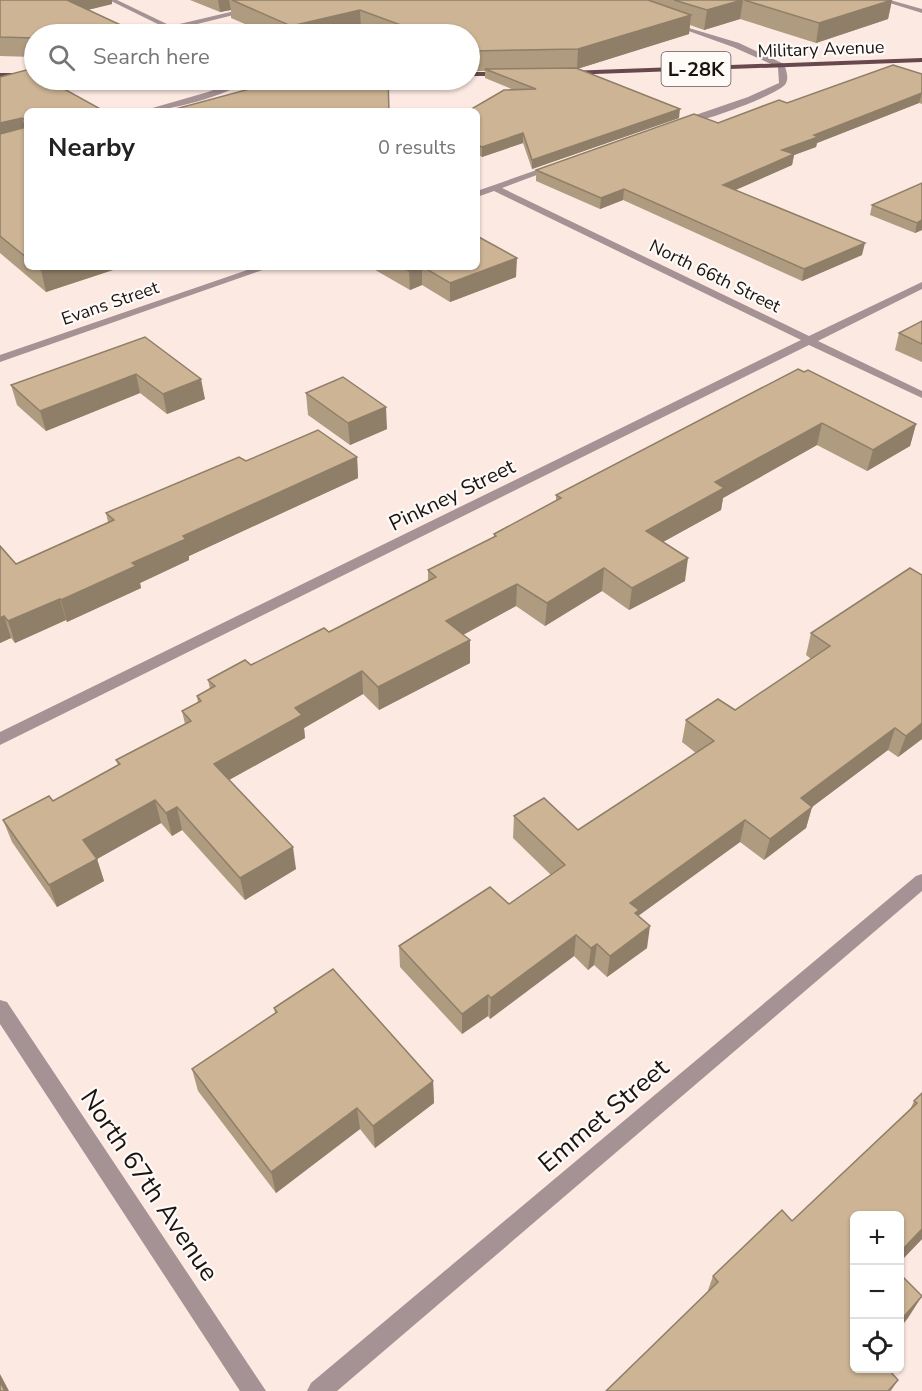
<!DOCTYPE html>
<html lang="en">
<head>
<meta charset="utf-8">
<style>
	body { margin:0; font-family:"Nunito Sans",sans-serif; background:#f6f6f6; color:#222 }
	.controls { position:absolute; right:18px; bottom:18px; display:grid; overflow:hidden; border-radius:9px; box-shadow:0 2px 4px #0004 }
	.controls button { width:54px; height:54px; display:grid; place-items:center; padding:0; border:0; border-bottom:2px solid #e0e0e0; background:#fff; color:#222; font:30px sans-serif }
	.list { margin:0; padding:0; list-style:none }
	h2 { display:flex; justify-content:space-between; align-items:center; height:78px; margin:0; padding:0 24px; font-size:26px }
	h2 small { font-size:20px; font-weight:400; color:#767676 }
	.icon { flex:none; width:33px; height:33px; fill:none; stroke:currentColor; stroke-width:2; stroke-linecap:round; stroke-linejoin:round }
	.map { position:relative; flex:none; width:922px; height:1391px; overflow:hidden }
	.search { position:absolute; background:#fff; box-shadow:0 2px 4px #0004; left:24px; top:24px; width:456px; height:66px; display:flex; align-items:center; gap:15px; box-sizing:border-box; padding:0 21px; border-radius:33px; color:#767676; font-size:22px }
	.panel { position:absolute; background:#fff; box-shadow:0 2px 4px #0004; left:24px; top:108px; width:456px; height:162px; border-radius:9px }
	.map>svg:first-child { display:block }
</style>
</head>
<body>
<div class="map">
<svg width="922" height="1391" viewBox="0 0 922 1391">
	<rect width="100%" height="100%" fill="#fce9e1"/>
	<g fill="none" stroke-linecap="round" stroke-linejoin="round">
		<g fill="#a59294" fill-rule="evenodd">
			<path d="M 109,0 L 117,0 L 171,26 L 282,0 L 294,0 L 177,29 L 182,32 L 178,34 Z"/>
			<path d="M 880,0 L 890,0 L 922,9 L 922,13 Z"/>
			<path d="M 669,22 L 739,43 L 784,64 C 786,70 789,77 786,83 C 782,94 692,126 678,125 L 678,121 L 748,97 L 779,83 L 778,67 L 733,47 L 669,24 Z"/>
			<path d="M 240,80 L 249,80 C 226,96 170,111 142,111 L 208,92 Z"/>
			<path d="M 551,165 L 558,167 L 502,188 L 809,336 L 922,282 L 922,289 L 818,341 L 922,391 L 922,398 L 809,345 L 0,745 L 0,732 L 801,340 L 494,191 L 477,197 L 477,191 Z"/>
			<path d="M 256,267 L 271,267 L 0,362 L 0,355 Z"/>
			<path d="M 922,874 L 922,891 L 337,1391 L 307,1391 L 311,1383 L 916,876 Z"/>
			<path d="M 0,1000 L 7,1002 L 266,1391 L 240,1391 L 0,1024 Z"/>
		</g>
		<g fill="#67484d" fill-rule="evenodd">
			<path d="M 922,58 L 922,62 L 568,75 L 564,73 L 568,71 Z"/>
			<path d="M 470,72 L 505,72 L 509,74 L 505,76 L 470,76 Z"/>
			<rect x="0" y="73" width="34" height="4"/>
		</g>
	</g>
	<g fill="#af9b7f">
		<path d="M 0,0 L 112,4 L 88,10 L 34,34 L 34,57 L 0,56 Z"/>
		<path d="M 190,0 L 892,0 L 888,19 L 816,43 L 740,19 L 704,30 L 690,25 L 689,34 L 577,69 L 679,118 L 532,169 L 523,143 L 482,157 L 477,154 L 477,111 L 514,90 L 485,78 L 485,71 L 470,71 L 470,34 L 376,34 L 361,29 L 338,34 L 268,34 L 231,18 L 231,10 L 220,12 Z"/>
		<path d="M 922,74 L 922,104 L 919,103 L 817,143 L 816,147 L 794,155 L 792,165 L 735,190 L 862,255 L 802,281 L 623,200 L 600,209 L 536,181 L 536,170 L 718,123 L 787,103 Z"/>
		<path d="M 0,77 L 27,111 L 27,267 L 122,267 L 46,292 L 0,253 Z"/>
		<path d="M 922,183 L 922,230 L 915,233 L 870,215 L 872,205 Z"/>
		<path d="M 370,267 L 477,267 L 516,277 L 450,302 L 422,285 L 410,290 Z"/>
		<path d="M 922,321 L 922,362 L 895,350 L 899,333 Z"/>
		<path d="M 145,337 L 205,399 L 167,414 L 140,393 L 46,431 L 17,405 L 11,385 Z"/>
		<path d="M 798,369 L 916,424 L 910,446 L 867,471 L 817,445 L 723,498 L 721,510 L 663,542 L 685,581 L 629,610 L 602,591 L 545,626 L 516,606 L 463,635 L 470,640 L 470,663 L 379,710 L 363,694 L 304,728 L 305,738 L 229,780 L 296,869 L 245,900 L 182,830 L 172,836 L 161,823 L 97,859 L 104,881 L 57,907 L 12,842 L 3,820 L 53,801 L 118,765 L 116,760 L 185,724 L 182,711 L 198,703 L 197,696 L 210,689 L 208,680 L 251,665 L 329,632 L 428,581 L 428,570 L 494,537 L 494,534 L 556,501 L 556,495 Z"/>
		<path d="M 306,393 L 387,429 L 350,445 L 308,415 Z"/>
		<path d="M 357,457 L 358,478 L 189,556 L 189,560 L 140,583 L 141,588 L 67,622 L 66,620 L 15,643 L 11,638 L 0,643 L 0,546 L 16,564 L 108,522 L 106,513 L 246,461 Z"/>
		<path d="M 922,575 L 922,739 L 898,757 L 888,750 L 812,807 L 806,828 L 764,860 L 740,842 L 638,916 L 647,948 L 607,977 L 594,965 L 588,970 L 574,956 L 490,1019 L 488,1016 L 462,1034 L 400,967 L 399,946 L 509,904 L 551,875 L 513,838 L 514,816 L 578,830 L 696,753 L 682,742 L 686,720 L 735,710 L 811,659 L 806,655 L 811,633 Z"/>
		<path d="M 274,1008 L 433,1081 L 434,1103 L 375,1148 L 360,1129 L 276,1193 L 198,1091 L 192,1069 L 275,1013 Z"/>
		<path d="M 922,1093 L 922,1239 L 900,1262 L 900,1215 L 855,1368 L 898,1380 L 891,1391 L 606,1391 L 707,1293 L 713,1276 L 792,1221 L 910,1110 L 914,1101 Z"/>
	</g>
	<g fill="#8f7e68">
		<path d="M 64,0 L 112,0 L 112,4 L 70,14 Z"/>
		<path d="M 218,0 L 229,0 L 231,10 L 220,12 Z"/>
		<path d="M 743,0 L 740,19 L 704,30 L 707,10 Z"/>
		<path d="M 892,0 L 888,19 L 816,43 L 819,23 Z"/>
		<path d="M 360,10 L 361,29 L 338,34 L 291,34 L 291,26 Z"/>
		<path d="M 691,15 L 689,34 L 577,69 L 578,49 Z"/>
		<path d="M 922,93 L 919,103 L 817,143 L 816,147 L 794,155 L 792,165 L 722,196 L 723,185 L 782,150 L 814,135 Z"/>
		<path d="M 680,109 L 679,118 L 532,169 L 532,160 Z"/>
		<path d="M 22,118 L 26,138 L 0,145 L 0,123 Z"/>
		<path d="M 523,133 L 523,143 L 482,157 L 482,147 Z"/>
		<path d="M 624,189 L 623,200 L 600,209 L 601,198 Z"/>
		<path d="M 922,220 L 922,230 L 915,233 L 917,223 Z"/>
		<path d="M 865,243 L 862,255 L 802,281 L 804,269 Z"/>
		<path d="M 517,258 L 516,277 L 450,302 L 450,283 Z"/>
		<path d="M 48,267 L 122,267 L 46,292 L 41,270 Z"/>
		<path d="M 421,267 L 422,267 L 422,285 L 410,290 L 409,271 Z"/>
		<path d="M 136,374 L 140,393 L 46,431 L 40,411 Z"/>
		<path d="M 201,379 L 205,399 L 167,414 L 163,394 Z"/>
		<path d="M 386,407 L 387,429 L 350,445 L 348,423 Z"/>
		<path d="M 822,423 L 817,445 L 723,498 L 721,510 L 643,553 L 646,531 L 715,482 Z"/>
		<path d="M 916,424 L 910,446 L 867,471 L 873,450 Z"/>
		<path d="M 357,457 L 358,478 L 189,556 L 189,560 L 140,583 L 141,588 L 67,622 L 61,600 L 183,536 Z"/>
		<path d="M 688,558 L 685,581 L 629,610 L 632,588 Z"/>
		<path d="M 604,568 L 602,591 L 545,626 L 547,603 Z"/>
		<path d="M 517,584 L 516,606 L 446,644 L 446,621 Z"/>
		<path d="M 60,599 L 66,620 L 15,643 L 8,621 Z"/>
		<path d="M 4,616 L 11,638 L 0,643 L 0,618 Z"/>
		<path d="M 470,640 L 470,663 L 379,710 L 378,687 Z"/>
		<path d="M 362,671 L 363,694 L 304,728 L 305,738 L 218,786 L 214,764 L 295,708 Z"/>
		<path d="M 922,723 L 922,739 L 898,757 L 906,736 Z"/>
		<path d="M 895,728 L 888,750 L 812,807 L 806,828 L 764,860 L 770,839 L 801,798 Z"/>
		<path d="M 155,800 L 161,823 L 97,859 L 104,881 L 57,907 L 49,885 L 83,840 Z"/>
		<path d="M 177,807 L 182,830 L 172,836 L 166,813 Z"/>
		<path d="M 745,820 L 740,842 L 638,916 L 636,932 L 630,903 Z"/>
		<path d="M 293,847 L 296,869 L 245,900 L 240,878 Z"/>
		<path d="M 650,926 L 647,948 L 607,977 L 610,956 Z"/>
		<path d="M 576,935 L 574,956 L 490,1019 L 491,998 Z"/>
		<path d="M 597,944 L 594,965 L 588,970 L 591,948 Z"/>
		<path d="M 488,995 L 488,1016 L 462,1034 L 462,1014 Z"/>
		<path d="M 433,1081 L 434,1103 L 375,1148 L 373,1126 Z"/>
		<path d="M 357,1108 L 360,1129 L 276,1193 L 271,1172 Z"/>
		<path d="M 922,1229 L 922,1239 L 900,1262 L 900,1252 Z"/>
		<path d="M 922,1296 L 908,1318 L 900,1328 L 900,1321 Z"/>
		<path d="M 0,1374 L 9,1391 L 5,1391 L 0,1382 Z"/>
	</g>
	<g fill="#ccb494" stroke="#8f7e68" stroke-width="1.5">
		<path d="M 0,0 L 67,0 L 140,34 L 34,34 L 34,38 L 0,37 Z"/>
		<path d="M 232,0 L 648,0 L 691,15 L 578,49 L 470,51 L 470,34 L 425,34 L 360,10 L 291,26 Z"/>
		<path d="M 674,0 L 742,0 L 707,10 Z"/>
		<path d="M 744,0 L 892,0 L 819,23 Z"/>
		<path d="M 893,65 L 922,74 L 922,93 L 814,135 L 818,137 L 782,150 L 794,154 L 723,185 L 865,243 L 804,269 L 624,189 L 601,198 L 536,170 L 694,114 L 718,123 L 779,100 L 787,103 Z"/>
		<path d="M 576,68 L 680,109 L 532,160 L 523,133 L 482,147 L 477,145 L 477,111 L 468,111 L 504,90 L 536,89 L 485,69 Z"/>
		<path d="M 30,69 L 34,72 L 34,80 L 48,80 L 104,111 L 27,111 L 27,258 L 0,236 L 0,134 L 23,128 L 25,120 L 22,118 L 0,123 L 0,77 Z"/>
		<path d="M 388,80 L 389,111 L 168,111 L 279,81 Z"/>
		<path d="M 922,183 L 922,220 L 917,223 L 872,205 Z"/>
		<path d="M 477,236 L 517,258 L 450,283 L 423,267 L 477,267 Z"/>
		<path d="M 38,267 L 48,267 L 41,270 Z"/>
		<path d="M 401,267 L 421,267 L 409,271 Z"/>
		<path d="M 922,321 L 922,344 L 899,333 Z"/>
		<path d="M 145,337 L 201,379 L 163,394 L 136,374 L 40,411 L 11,385 Z"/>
		<path d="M 798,369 L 804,372 L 808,370 L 916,424 L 873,450 L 822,423 L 715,482 L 724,488 L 646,531 L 688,558 L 632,588 L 604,568 L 547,603 L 517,584 L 446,621 L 470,640 L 378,687 L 362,671 L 295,708 L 302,715 L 214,764 L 293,847 L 240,878 L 177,807 L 166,813 L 155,800 L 83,840 L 97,859 L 49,885 L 3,820 L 49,796 L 53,801 L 120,764 L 116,760 L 191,721 L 182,711 L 201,701 L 197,696 L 215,686 L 208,680 L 245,660 L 251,665 L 324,628 L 329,632 L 436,577 L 428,570 L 496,536 L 494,534 L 561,498 L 556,495 Z"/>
		<path d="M 343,377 L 386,407 L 348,423 L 306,393 Z"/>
		<path d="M 318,430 L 357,457 L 183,536 L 186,539 L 132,563 L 136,566 L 61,600 L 60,599 L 8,621 L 4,616 L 0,618 L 0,546 L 16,564 L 114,520 L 106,513 L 239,457 L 246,461 Z"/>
		<path d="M 910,568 L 922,575 L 922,723 L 906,736 L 895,728 L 801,798 L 812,807 L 770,839 L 745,820 L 630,903 L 639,910 L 635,913 L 650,926 L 610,956 L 597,944 L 591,948 L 576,935 L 491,998 L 488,995 L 462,1014 L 399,946 L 490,887 L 509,904 L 565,865 L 514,816 L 544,798 L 578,830 L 714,741 L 686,720 L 718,699 L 735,710 L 830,646 L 811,633 Z"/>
		<path d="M 333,969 L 433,1081 L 373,1126 L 357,1108 L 271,1172 L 192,1069 L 277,1012 L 274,1008 Z"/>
		<path d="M 922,1093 L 922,1229 L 900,1252 L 900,1215 L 855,1215 L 855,1368 L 887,1368 L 898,1380 L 888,1391 L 606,1391 L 718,1282 L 713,1276 L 782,1210 L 792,1221 L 917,1103 L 914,1101 Z"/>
		<path d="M 900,1274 L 922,1296 L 900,1321 Z"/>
		<path d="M 0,1382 L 5,1391 L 0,1391 Z"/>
	</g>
	<g text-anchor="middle" stroke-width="4.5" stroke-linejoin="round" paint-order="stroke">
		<g font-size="18" fill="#1a1411" stroke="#fefaf8">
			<text transform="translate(821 49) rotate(-2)" y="6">Military Avenue</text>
			<text transform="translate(715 276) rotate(26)" y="6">North 66th Street</text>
			<text transform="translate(110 303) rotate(-19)" y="6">Evans Street</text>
		</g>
		<rect fill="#fefaf8" stroke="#5e5956" stroke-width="1.5" x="661.5" y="52" width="69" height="34" rx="4.5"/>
		<g font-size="20" font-weight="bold" fill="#1a1411">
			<text x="696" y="76">L-28K</text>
		</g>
		<g font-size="21" fill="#1a1411" stroke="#fefaf8">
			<text transform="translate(452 495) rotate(-26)" y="7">Pinkney Street</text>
		</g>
		<g font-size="26" fill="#1a1411" stroke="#fefaf8">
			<text transform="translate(603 1115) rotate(-40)" y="9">Emmet Street</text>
			<text transform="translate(150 1185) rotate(56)" y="9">North 67th Avenue</text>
		</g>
	</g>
</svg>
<div class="controls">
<button>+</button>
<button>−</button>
<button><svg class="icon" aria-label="locate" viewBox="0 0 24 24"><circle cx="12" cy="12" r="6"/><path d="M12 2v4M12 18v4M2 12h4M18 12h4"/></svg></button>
</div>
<div class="search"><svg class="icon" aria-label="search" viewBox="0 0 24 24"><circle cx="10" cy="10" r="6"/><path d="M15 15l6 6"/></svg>Search here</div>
<section class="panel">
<h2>Nearby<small>0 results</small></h2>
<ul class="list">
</ul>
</section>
</div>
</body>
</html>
